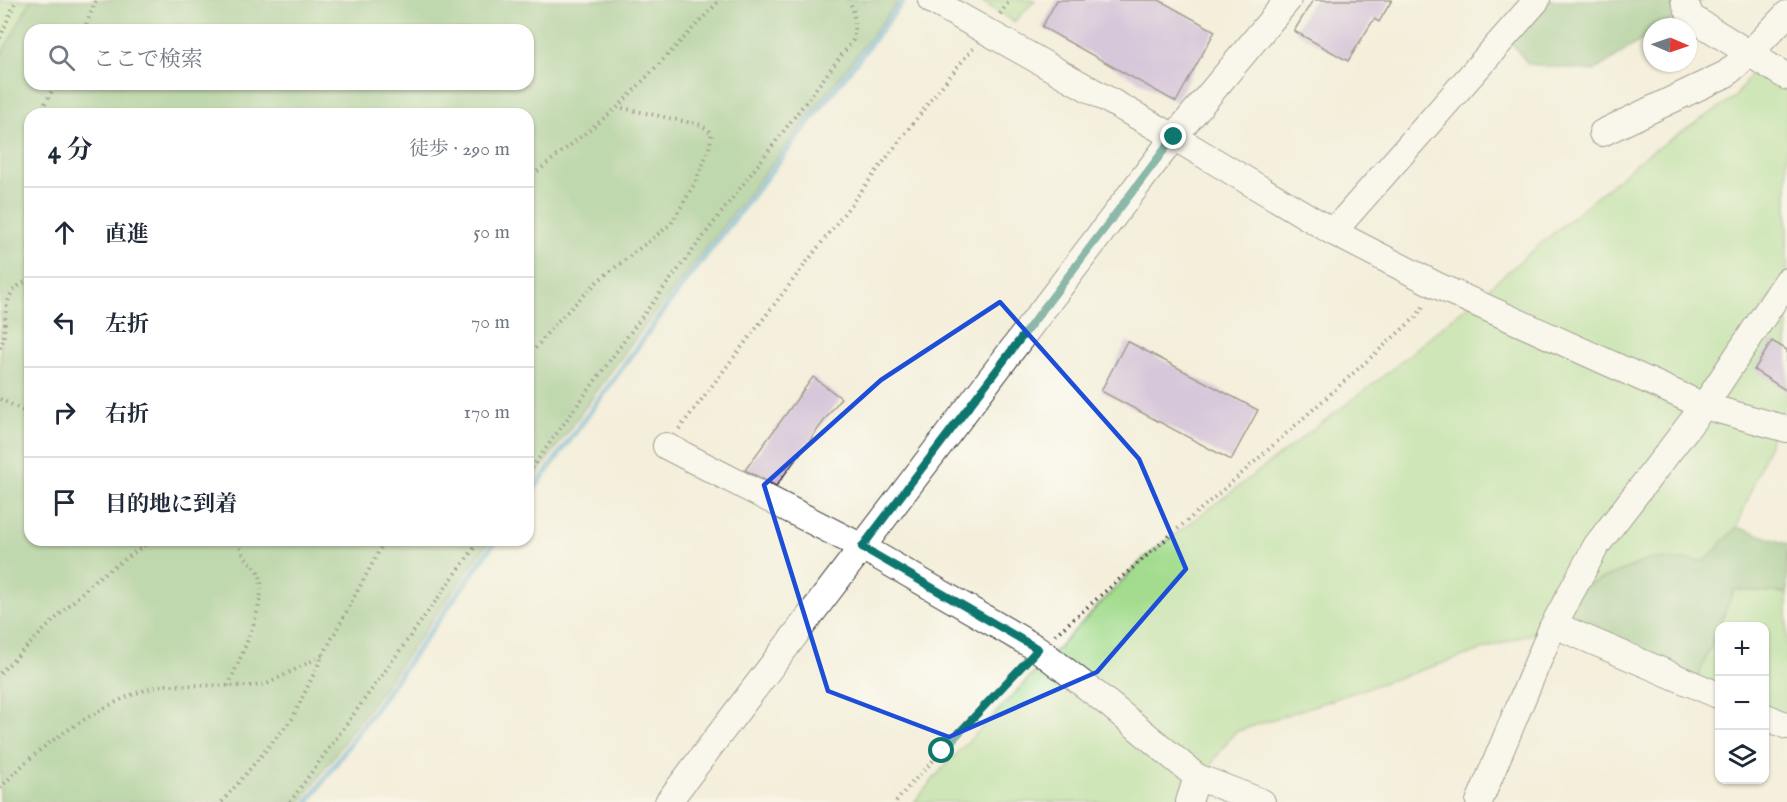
<!DOCTYPE html>
<html lang="ja">
<head>
<meta charset="utf-8">
<style>
	body { margin:0; font-family:"IM FELL English","Noto Serif JP",serif; background:#f2f2f3; color:#1f2937 }
	.controls { position:absolute; right:18px; bottom:18px; display:grid; overflow:hidden; border-radius:12px; box-shadow:0 2px 4px #0004 }
	.controls button { width:54px; height:54px; display:grid; place-items:center; padding:0; border:0; border-bottom:2px solid #e0e1e3; background:#fff; color:#1f2937; font:30px sans-serif }
	.compass { position:absolute; left:1643px; top:18px; width:54px; height:54px; border-radius:50%; background:#fff; box-shadow:0 2px 4px #0004; rotate:92deg }
	.stop { position:absolute; width:18px; height:18px; margin:-14px; border:4px solid #0f766e; border-radius:50%; background:#fff }
	.stop.end { background:#0f766e; border-color:#fff; box-shadow:0 2px 6px #0008 }
	.list { margin:0; padding:0; list-style:none }
	h2 { display:flex; justify-content:space-between; align-items:center; height:78px; margin:0; padding:0 24px; font-size:26px }
	h2 small { font-size:20px; font-weight:400; color:#747a83 }
	.list li { display:grid; grid-template-columns:39px 1fr auto; gap:18px; align-items:center; box-sizing:border-box; height:90px; padding:0 24px; border-top:2px solid #e0e1e3 }
	.list b { display:block; font-size:22px; white-space:nowrap }
	.list em { font-size:20px; font-style:normal; color:#747a83 }
	.icon { flex:none; width:33px; height:33px; fill:none; stroke:currentColor; stroke-width:2; stroke-linecap:round; stroke-linejoin:round }
	.map { position:relative; flex:none; width:1787px; height:802px; overflow:hidden }
	.search { position:absolute; background:#fff; box-shadow:0 2px 4px #0004; left:24px; top:24px; width:510px; height:66px; display:flex; align-items:center; gap:15px; box-sizing:border-box; padding:0 21px; border-radius:18px; color:#747a83; font-size:22px }
	.panel { position:absolute; background:#fff; box-shadow:0 2px 4px #0004; left:24px; top:108px; width:510px; height:438px; border-radius:18px }
	.map>svg:first-child { display:block }
</style>
</head>
<body>
<div class="map">
<svg width="1787" height="802" viewBox="0 0 1787 802">
	<rect width="100%" height="100%" fill="#fdfcf7"/>
	<filter id="ink" filterUnits="userSpaceOnUse"><feTurbulence type="fractalNoise" baseFrequency=".0167" numOctaves="2"/><feDisplacementMap in="SourceGraphic" scale="12" xChannelSelector="R" yChannelSelector="G"/><feConvolveMatrix kernelMatrix="1 2 1 2 8 2 1 2 1" color-interpolation-filters="sRGB"/></filter>
	<filter id="wash" filterUnits="userSpaceOnUse"><feTurbulence type="fractalNoise" baseFrequency=".008" numOctaves="4" result="noise"/><feDisplacementMap in="SourceGraphic" scale="24" xChannelSelector="R" yChannelSelector="G"/><feGaussianBlur stdDeviation="1.35" result="paint"/><feColorMatrix in="noise" values="0 0 0 0 0 0 0 0 0 0 0 0 0 0 0 0 0 1.4 0 .05"/><feComposite in="paint" operator="in"/></filter>
	<g filter="url(#wash)">
		<rect width="100%" height="100%" fill="#f4efdb"/>
		<g fill="#a3dc8e" stroke="#607c55" stroke-width="1.5">
			<path d="M 0,0 L 31,0 L 0,58 Z"/>
			<path d="M 980,0 L 1035,0 L 1014,22 Z"/>
			<path d="M 1760,60 L 1787,77 L 1787,275 L 1701,393 L 1772,436 L 1737,527 L 1705,561 L 1650,559 L 1577,589 L 1552,628 L 1521,637 L 1235,732 L 1182,802 L 914,802 L 942,769 L 1143,559 L 1390,371 L 1645,156 L 1735,97 Z"/>
			<path d="M 1787,290 L 1787,421 L 1709,398 Z"/>
			<path d="M 1734,590 L 1787,593 L 1787,724 L 1765,714 L 1764,626 L 1720,626 L 1719,693 L 1696,682 Z"/>
		</g>
		<g fill="#82bc79" stroke="#4f6c4a" stroke-width="1.5" fill-rule="evenodd">
			<path d="M 31,0 L 896,0 L 897,3 L 632,343 L 528,487 L 528,114 L 30,114 L 30,540 L 490,540 L 301,802 L 0,802 L 0,58 ZM 30,30 L 528,30 L 528,84 L 30,84 Z"/>
			<path d="M 1537,0 L 1703,0 L 1661,27 L 1652,27 L 1652,33 L 1594,71 L 1528,64 L 1506,36 Z"/>
			<path d="M 1737,527 L 1787,544 L 1787,593 L 1734,590 L 1696,682 L 1564,629 L 1572,591 L 1650,559 L 1705,561 Z"/>
		</g>
		<g fill="none" stroke-linecap="round" stroke-linejoin="round">
			<g stroke="#50a7cd" stroke-width="6">
				<path d="M 528,497 L 678,291 L 904,0"/>
				<path d="M 308,802 L 496,540"/>
			</g>
		</g>
		<g id="blocks">
			<g fill="#b498d9">
				<path d="M 1057,0 L 1159,0 L 1215,31 L 1176,102 L 1042,27 Z"/>
				<path d="M 1313,0 L 1392,0 L 1379,22 L 1374,19 L 1348,61 L 1294,31 Z"/>
				<path d="M 1127,341 L 1258,410 L 1231,460 L 1101,391 Z"/>
				<path d="M 1772,341 L 1787,350 L 1787,391 L 1754,370 Z"/>
				<path d="M 813,377 L 841,398 L 776,486 L 745,470 Z"/>
			</g>
		</g>
	</g>
	<g filter="url(#ink)">
		<use href="#blocks" fill-opacity="0" stroke="#3c3c39" stroke-width="1.5"/>
		<g fill="none" stroke-linecap="round" stroke-linejoin="round">
			<g stroke="#3c3c39" stroke-width="28">
				<g id="minor">
					<path d="M 931,0 L 1174,137 L 1333,232 L 1436,285 L 1704,406 L 1787,429"/>
					<path d="M 1684,0 L 1691,17 L 1787,77"/>
					<path d="M 1602,133 L 1726,74 L 1749,54 L 1787,14"/>
					<path d="M 1333,232 L 1537,0"/>
					<path d="M 666,446 L 862,547 L 1038,649 L 1110,705 L 1197,777 L 1262,802"/>
					<path d="M 1552,628 L 1564,629 L 1720,696"/>
					<path d="M 1764,716 L 1787,726"/>
					<path d="M 668,802 L 1174,137 L 1288,0"/>
					<path d="M 1189,802 L 1197,777"/>
					<path d="M 1479,802 L 1552,628 L 1596,546 L 1704,406 L 1787,281"/>
				</g>
			</g>
			<g stroke="#3c3c39" stroke-width="4" stroke-dasharray="1.5 4.5" stroke-linecap="butt">
				<path d="M 1000,14 L 1010,0"/>
				<path d="M 84,30 L 96,0"/>
				<path d="M 0,38 L 16,0"/>
				<path d="M 39,114 L 56,84"/>
				<path d="M 528,179 L 618,107 L 720,0"/>
				<path d="M 0,348 C 9,330 0,305 15,289 C 19,285 25,282 30,278"/>
				<path d="M 528,358 L 552,327 L 599,280 L 671,224 L 695,183 L 709,149 L 712,133 L 701,125 L 618,107"/>
				<path d="M 0,399 L 30,414"/>
				<path d="M 679,429 L 937,92 L 973,48"/>
				<path d="M 528,473 L 635,326 L 853,40 C 855,25 856,14 849,0"/>
				<path d="M 1055,635 L 1240,475 L 1416,317 L 1425,304"/>
				<path d="M 0,673 L 95,580 L 152,540"/>
				<path d="M 228,686 C 238,662 272,595 258,571 C 255,566 249,562 245,557 C 242,552 240,546 238,540"/>
				<path d="M 0,788 C 11,777 21,766 33,756 C 63,730 127,690 166,685 L 253,686 L 267,684 L 323,655"/>
				<path d="M 222,802 L 292,719 L 323,655 L 385,540"/>
				<path d="M 290,802 L 480,540"/>
				<path d="M 896,802 L 909,786 L 1024,665"/>
			</g>
			<use href="#minor" stroke="#fff" stroke-width="26"/>
		</g>
	</g>
	<g fill="none" stroke-linecap="round" stroke-linejoin="round" filter="url(#ink)">
		<path stroke="#0f766e" stroke-width="8" d="M 942,751 L 1038,649 L 862,547 L 1174,137"/>
	</g>
	<path d="M0 0H1787V802H0ZM 1000,302 L 1139,459 L 1186,569 L 1097,672 L 949,737 L 828,691 L 764,485 L 881,380 Z" fill="#f4efdb" fill-opacity=".55" fill-rule="evenodd"/>
	<path fill="none" stroke="#1d4ed8" stroke-width="4.5" stroke-linejoin="round" d="M 1000,302 L 1139,459 L 1186,569 L 1097,672 L 949,737 L 828,691 L 764,485 L 881,380 Z"/>
</svg>
<div class="controls">
<button>+</button>
<button>−</button>
<button><svg class="icon" aria-label="layers" viewBox="0 0 24 24"><path d="M12 4l9 5-9 5-9-5zM3 14l9 5 9-5"/></svg></button>
</div>
<svg class="compass" viewBox="-18 -18 36 36"><path d="M0-13l5 13h-10z" fill="#e53935"/><path d="M0 13l5-13h-10z" fill="#747a83"/></svg>
<div class="stop" style="left:942px;top:751px"></div>
<div class="stop end" style="left:1174px;top:137px"></div>
<div class="search"><svg class="icon" aria-label="search" viewBox="0 0 24 24"><circle cx="10" cy="10" r="6"/><path d="M15 15l6 6"/></svg>ここで検索</div>
<section class="panel">
<h2>4 分<small>徒歩 · 290 m</small></h2>
<ul class="list">
<li><svg class="icon" aria-label="ahead" viewBox="0 0 24 24"><path d="M12 20V5M6 11l6-6 6 6"/></svg><div><b>直進</b></div><em>50 m</em></li>
<li><svg class="icon" aria-label="left" viewBox="0 0 24 24"><path d="M17 20v-9H6M10 6l-5 5 5 5"/></svg><div><b>左折</b></div><em>70 m</em></li>
<li><svg class="icon" aria-label="right" viewBox="0 0 24 24"><path d="M7 20v-9h11M14 6l5 5-5 5"/></svg><div><b>右折</b></div><em>170 m</em></li>
<li><svg class="icon" aria-label="arrive" viewBox="0 0 24 24"><path d="M6 21V4h12l-3 4 3 4H6"/></svg><div><b>目的地に到着</b></div></li>
</ul>
</section>
</div>
</body>
</html>
